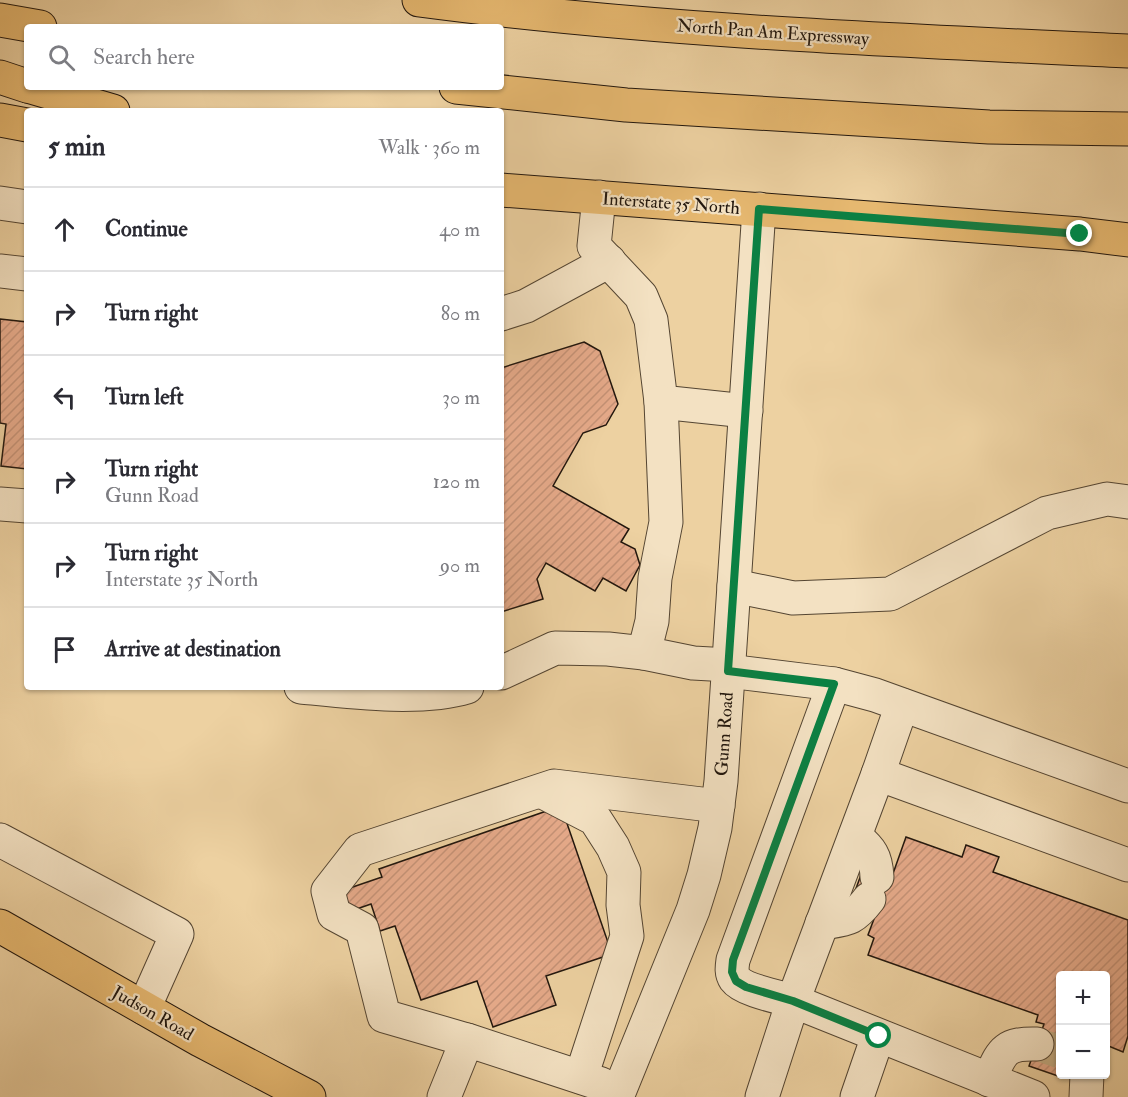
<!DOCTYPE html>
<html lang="en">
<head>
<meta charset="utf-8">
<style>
	body { margin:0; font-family:"IM FELL Double Pica",serif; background:#f7f7f7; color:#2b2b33 }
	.controls { position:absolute; right:18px; bottom:18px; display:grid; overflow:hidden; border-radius:6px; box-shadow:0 2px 4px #0004 }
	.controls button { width:54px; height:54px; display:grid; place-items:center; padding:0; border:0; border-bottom:2px solid #e1e1e2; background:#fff; color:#2b2b33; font:30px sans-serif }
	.stop { position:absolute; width:18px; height:18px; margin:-14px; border:4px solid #0b8043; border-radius:50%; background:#fff }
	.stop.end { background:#0b8043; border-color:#fff; box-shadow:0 2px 6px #0008 }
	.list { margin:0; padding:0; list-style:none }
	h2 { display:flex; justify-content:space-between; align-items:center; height:78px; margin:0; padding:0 24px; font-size:26px }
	h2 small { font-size:20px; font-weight:400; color:#7c7c81 }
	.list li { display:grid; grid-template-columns:39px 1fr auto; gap:18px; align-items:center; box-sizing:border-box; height:84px; padding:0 24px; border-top:2px solid #e1e1e2 }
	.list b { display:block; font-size:22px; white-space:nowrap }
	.list p { margin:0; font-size:20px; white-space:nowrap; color:#7c7c81 }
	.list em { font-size:20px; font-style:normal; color:#7c7c81 }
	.icon { flex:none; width:33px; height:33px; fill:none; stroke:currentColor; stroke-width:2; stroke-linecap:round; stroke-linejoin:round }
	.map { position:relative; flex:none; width:1128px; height:1097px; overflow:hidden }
	.search { position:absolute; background:#fff; box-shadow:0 2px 4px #0004; left:24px; top:24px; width:480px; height:66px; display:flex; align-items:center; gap:15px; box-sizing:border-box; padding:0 21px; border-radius:6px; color:#7c7c81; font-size:22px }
	.panel { position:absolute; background:#fff; box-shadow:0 2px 4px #0004; left:24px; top:108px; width:480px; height:582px; border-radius:6px }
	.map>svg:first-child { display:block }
</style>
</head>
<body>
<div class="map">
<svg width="1128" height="1097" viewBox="0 0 1128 1097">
	<defs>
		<pattern id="building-hatch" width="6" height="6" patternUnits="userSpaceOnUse" patternTransform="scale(1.5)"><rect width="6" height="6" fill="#e6aa8a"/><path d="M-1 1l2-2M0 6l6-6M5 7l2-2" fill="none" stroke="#c59276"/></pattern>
	</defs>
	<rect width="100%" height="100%" fill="#edd1a1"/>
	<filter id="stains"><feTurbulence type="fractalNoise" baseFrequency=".00333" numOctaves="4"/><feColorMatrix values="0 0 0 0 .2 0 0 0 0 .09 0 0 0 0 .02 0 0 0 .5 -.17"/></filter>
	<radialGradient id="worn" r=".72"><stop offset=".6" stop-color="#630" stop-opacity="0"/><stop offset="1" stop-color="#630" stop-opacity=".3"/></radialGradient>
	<g fill="url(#building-hatch)" stroke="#21160d" stroke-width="1.5">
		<path d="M 0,319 L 27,322 L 27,469 L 1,466 L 6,424 L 0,423 Z"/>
		<path d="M 584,342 L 600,351 L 618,404 L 606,425 L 583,433 L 553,486 L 629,529 L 621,542 L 635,549 L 640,565 L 626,591 L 603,578 L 595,591 L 546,563 L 537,579 L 543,599 L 501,612 L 501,368 Z"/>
		<path d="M 561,806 L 612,954 L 546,976 L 556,1005 L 493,1027 L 477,981 L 421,1000 L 395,926 L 380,931 L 371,904 L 348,912 L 341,891 L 382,877 L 379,869 Z"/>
		<path d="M 906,837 L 962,857 L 966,845 L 999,857 L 993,872 L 1128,920 L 1128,1036 L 1123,1052 L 1106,1045 L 1106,976 L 1060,976 L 1060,1068 L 1058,1076 L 1029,1066 L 1044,1024 L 1036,1022 L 1038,1015 L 868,955 L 874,938 L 868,935 L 880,903 L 854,894 L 862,872 L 890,882 Z"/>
	</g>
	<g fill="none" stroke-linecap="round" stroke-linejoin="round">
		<path stroke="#c4ac83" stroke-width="33" stroke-dasharray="33 16" stroke-linecap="butt" d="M 1037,1044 L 1060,1052"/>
		<g stroke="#544532" stroke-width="35">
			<g id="minor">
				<path d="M 599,197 L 594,246 L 641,296 L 651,320 L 661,402 L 746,411"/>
				<path d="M 0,203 L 27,207"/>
				<path d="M 0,271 L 27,274"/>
				<path d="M 501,314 L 526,306 L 609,261"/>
				<path d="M 0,504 L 27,506"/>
				<path d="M 734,586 L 793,598 L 890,594 L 1047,513 L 1107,499 L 1128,502"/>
				<path d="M 644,653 L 693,663 L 729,665"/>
				<path d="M 728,671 L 834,684 L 875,695 L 1128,786"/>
				<path d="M 501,673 L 555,648 L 608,649 L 644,653 L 652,621 L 655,578 L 666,522 L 661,402"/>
				<path d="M 834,684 L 733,960 C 732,967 731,973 735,979 C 743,990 779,997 793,1001 L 878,774 L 1128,865"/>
				<path d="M 301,687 C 350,692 421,701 467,687"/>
				<path d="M 878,774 L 902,705"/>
				<path d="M 545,793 L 595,819 L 613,847 L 624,872 L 623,905 L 627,936 L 581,1077"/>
				<path d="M 855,836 C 871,850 876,856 877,877"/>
				<path d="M 0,840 L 177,934 L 144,1008"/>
				<path d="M 822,923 C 848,919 853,920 869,899"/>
				<path d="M 467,1040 L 384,1016 L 362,929 L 334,914 L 328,891 L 360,850 L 554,786 L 718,806"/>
				<path d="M 989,1080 C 1002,1052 1003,1043 1037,1044"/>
				<path d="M 444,1097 L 467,1040 L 601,1084"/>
				<path d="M 617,1097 L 693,910 L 704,875 L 715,828 L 721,781 L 759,209"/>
				<path d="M 762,1097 L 793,1001 L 1033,1097"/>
				<path d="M 857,1097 L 878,1036"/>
				<path d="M 1086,1097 L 1087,1074"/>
			</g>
		</g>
		<g stroke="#21160d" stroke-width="35">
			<g id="major">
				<path d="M 0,120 L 27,125"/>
				<path d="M 501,190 L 1080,234 L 1128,240"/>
				<path d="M 0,926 L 200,1040 L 309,1097"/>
			</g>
		</g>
		<g stroke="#21160d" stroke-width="35">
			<g id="highway">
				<path d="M 419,0 C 653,31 891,40 1128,51"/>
				<path d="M 0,20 L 40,27"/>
				<path d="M 0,77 L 27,86"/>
				<path d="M 31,87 L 113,111"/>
				<path d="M 456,87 L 626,105 L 989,127 L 1128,129"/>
			</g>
		</g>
		<use href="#minor" stroke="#f3e1c2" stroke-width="33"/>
		<use href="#major" stroke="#e6b870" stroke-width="33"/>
		<use href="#highway" stroke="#e6b870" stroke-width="33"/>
	</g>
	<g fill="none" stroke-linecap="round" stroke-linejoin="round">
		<path stroke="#0b8043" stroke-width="8" d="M 879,1036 L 793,1001 L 746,987 L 736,981 L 732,972 L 733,960 L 834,684 L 728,671 L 759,209 L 1080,234"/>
	</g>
	<g text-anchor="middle" stroke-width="4.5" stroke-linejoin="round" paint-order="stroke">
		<g font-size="18" fill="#21160d" stroke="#f3e1c2">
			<text transform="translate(773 32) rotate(4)" y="6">North Pan Am Expressway</text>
			<text transform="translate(671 203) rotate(4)" y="6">Interstate 35 North</text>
			<text transform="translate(724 734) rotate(-86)" y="6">Gunn Road</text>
			<text transform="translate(153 1013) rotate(30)" y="6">Judson Road</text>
		</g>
	</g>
	<rect width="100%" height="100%" filter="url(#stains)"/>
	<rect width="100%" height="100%" fill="url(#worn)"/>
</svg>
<div class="controls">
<button>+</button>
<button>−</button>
</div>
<div class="stop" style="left:879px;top:1036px"></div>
<div class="stop end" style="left:1080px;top:234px"></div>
<div class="search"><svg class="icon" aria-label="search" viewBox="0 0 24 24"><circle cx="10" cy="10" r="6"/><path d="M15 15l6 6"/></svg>Search here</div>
<section class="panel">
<h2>5 min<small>Walk · 360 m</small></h2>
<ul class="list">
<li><svg class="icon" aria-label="ahead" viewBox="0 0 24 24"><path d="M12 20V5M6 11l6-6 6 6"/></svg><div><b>Continue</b></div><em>40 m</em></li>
<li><svg class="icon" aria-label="right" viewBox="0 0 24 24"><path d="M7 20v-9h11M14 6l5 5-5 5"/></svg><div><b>Turn right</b></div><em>80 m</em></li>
<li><svg class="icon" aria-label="left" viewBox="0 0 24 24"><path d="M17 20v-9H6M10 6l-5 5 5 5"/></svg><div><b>Turn left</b></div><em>30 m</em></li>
<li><svg class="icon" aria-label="right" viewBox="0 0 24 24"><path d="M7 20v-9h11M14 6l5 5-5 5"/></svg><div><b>Turn right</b><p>Gunn Road</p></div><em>120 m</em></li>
<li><svg class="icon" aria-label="right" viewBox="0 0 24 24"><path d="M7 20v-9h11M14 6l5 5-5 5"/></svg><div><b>Turn right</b><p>Interstate 35 North</p></div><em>90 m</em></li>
<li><svg class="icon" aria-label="arrive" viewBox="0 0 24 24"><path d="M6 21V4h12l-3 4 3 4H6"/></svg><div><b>Arrive at destination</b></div></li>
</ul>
</section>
</div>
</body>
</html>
